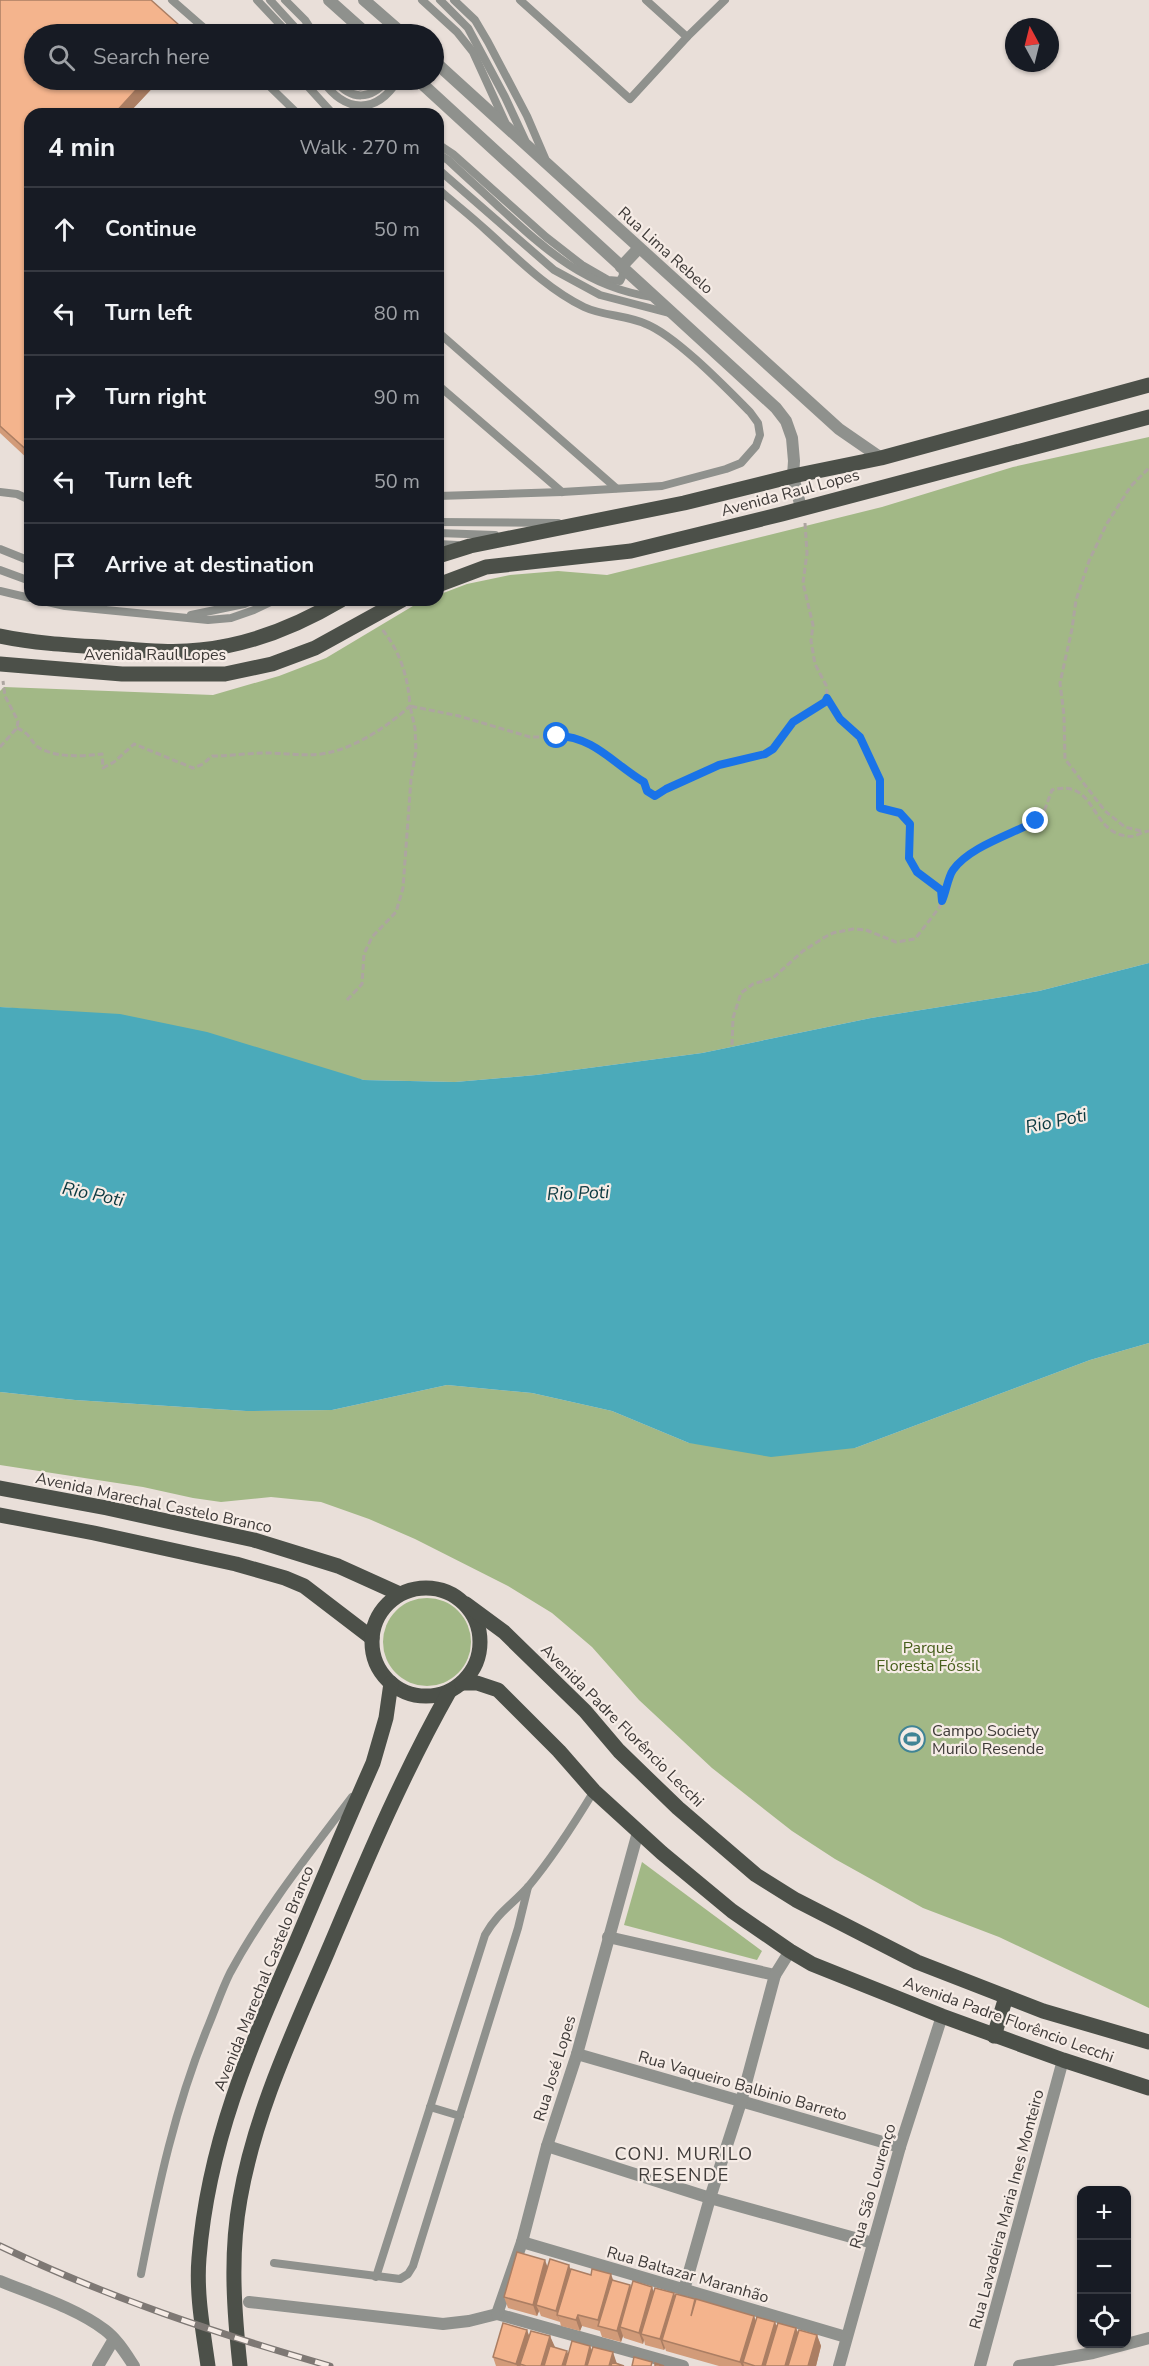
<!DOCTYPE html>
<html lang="en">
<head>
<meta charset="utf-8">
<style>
	body { margin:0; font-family:"Nunito Sans",sans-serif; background:#20242c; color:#f1f3f6 }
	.controls { position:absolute; right:18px; bottom:18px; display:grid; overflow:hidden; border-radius:12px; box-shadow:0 2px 4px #0004 }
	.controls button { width:54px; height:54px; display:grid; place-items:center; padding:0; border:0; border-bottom:2px solid #363941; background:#171b24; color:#f1f3f6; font:30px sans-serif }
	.compass { position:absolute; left:1005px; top:18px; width:54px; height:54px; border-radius:50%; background:#171b24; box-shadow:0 2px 4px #0004; rotate:353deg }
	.stop { position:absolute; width:18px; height:18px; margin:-14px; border:4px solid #1a73e8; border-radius:50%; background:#fff }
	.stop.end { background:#1a73e8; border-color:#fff; box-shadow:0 2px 6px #0008 }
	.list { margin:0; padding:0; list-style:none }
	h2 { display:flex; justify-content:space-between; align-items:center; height:78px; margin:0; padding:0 24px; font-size:26px }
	h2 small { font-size:20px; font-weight:400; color:#9ea1a6 }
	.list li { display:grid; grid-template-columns:39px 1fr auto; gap:18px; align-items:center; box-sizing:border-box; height:84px; padding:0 24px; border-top:2px solid #363941 }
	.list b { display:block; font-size:22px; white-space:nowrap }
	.list em { font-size:20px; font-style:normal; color:#9ea1a6 }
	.icon { flex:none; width:33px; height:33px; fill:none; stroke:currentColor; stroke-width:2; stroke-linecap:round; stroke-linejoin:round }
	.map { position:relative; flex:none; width:1149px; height:2366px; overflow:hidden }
	.search { position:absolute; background:#171b24; box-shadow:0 2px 4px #0004; left:24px; top:24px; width:420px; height:66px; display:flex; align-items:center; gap:15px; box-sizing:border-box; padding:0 21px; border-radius:33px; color:#9ea1a6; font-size:22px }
	.panel { position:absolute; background:#171b24; box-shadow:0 2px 4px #0004; left:24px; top:108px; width:420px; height:498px; border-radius:18px }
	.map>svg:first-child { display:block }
</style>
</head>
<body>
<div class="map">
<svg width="1149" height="2366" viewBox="0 0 1149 2366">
	<rect width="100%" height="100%" fill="#e9dfd9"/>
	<g fill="#a2b886">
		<path d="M 1149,437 L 1149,963 L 1039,991 L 871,1018 L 702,1053 L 536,1075 L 455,1082 L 364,1080 L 37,1010 L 0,1007 L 0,691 L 4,687 L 213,695 L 279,676 L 326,658 L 423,600 L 438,600 L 438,595 L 467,584 L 510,575 L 558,571 L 607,575 L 882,507 L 1013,467 Z"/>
		<path d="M 1149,1343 L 1149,2008 L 999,1937 L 923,1908 L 835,1859 L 792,1831 L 712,1768 L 639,1700 L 592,1647 L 552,1613 L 508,1586 L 415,1539 L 369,1519 L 321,1502 L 271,1497 L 221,1502 L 193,1498 L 143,1487 L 0,1465 L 0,1392 L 75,1400 L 246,1411 L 332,1410 L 447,1385 L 532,1393 L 612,1411 L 689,1443 L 855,1448 L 1090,1360 Z"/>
		<circle cx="427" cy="1642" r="44"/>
		<path d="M 642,1862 L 762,1951 L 757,1960 L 624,1925 Z"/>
	</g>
	<path fill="#4baaba" d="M 1149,963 L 1149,1343 L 1090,1360 L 855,1448 L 771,1457 L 689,1443 L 612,1411 L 532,1393 L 447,1385 L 332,1410 L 246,1411 L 75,1400 L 0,1392 L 0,1007 L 120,1014 L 207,1032 L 364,1080 L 455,1082 L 536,1075 L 702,1053 L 871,1018 L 1039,991 Z"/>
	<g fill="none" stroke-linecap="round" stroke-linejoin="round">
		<g stroke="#ada5a0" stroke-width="3" stroke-dasharray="6 3" stroke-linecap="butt">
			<path d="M 805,523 L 807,553 L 803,583 L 813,625 L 811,641 L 815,664 L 826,685 L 828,702 L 840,719 L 858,734 L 877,773 L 881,788 L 880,808 L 900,813 L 910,824 L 909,858 L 917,872 L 941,890 L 942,899"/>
			<path d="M 17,728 C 32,734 30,743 41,749 C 60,758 82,756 102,754 L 103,768 L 114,762 L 134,744 L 193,768 L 203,764 L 212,756 C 231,756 249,753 267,753 C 287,753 307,757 327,753 C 357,747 388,726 410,706 C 408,676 400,651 381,628"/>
			<path d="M 0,747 L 17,728 L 18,721 L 5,696 L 3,681"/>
			<path d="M 1141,831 L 1125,827 L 1105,811 L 1065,759 L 1064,715 L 1060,683 L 1072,629 L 1076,600 L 1089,561 L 1106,525 L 1131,486 L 1149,468"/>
			<path d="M 347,1000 L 362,984 L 364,954 L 372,937 L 396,912 L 403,888 L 411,779 L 416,751 L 415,728 L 410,706 L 459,716 L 530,737 L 570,737 L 592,744 L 644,782 L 647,791 L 655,796 L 666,789 L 719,765 L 765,755 L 773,749 L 793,722 L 825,702 L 827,698"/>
			<path d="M 732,1045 L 733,1018 L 741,993 L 753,984 L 773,978 L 803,951 L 825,937 L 833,933 L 853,929 L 866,930 L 896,942 L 915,939 L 939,908 L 948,888 L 951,872 L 959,861 L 975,850 L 1018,831 L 1036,821 L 1045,809 L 1052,790 C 1097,778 1089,832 1127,836 C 1136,838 1140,832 1149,831"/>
		</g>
		<g stroke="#8f918d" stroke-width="8">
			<path d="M 172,0 L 211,34"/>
			<path d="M 257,0 L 289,34"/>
			<path d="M 270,0 L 301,34"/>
			<path d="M 285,0 L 305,20 L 314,34"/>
			<path d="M 422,0 L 457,32 L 473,52 L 505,122"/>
			<path d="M 440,0 L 468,28 L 505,97 L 525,140"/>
			<path d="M 454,0 L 475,20 L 488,42 L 527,116 L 545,158"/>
			<path d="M 520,0 L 630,99 L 687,37 L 646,0"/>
			<path d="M 687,37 L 725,0"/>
			<path d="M 263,80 L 298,114"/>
			<path d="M 302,80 L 333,114"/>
			<path d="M 322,80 C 345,113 376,115 398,80"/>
			<path d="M 335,80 C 351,101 371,100 387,80"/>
			<path d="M 345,80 C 354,88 365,89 374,80"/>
			<path d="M 438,144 L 453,154 L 546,237 L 582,265 L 608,280 L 620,281 L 623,275 L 622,268"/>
			<path d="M 438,154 L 448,160 C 465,176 482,191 499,207 C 547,251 586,287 652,297"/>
			<path d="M 438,169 L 554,270 L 600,295 L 669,313"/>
			<path d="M 438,189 C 454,203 471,216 487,231 C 517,258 547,289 584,307 C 603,316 626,315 646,324 C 676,336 726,388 750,412 L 758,423 L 760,435 L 756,446 L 741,463 L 726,469 L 662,486 L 562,492 L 438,496"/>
			<path d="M 438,332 L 616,488"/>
			<path d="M 438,385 L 562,492"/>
			<path d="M 0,492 L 17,494 L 30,500"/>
			<path d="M 438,522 L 558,523"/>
			<path d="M 438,533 L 495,535"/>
			<path d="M 438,544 L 457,545"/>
			<path d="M 0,549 L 30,561"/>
			<path d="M 0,570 L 30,581"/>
			<path d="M 0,591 L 30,598"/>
			<path d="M 39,600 L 65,606 L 208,620 L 231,618 L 254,610 L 275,600"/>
			<path d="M 191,615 L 244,604 L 253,600"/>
			<path d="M 430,2107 L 460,2116"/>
			<path d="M 274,2263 L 400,2279 L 408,2274 L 413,2266 L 518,1928 L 528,1887"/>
			<path d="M 141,2274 C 158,2187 175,2106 209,2024 C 216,2007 222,1989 230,1973 C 264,1910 309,1854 352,1797"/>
			<path d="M 376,2277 L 485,1935 C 498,1912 512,1905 528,1887 C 553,1857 574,1824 594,1791"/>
		</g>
		<g stroke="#8f918d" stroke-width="12">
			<path d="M 608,1937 L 775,1975 L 790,1951"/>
			<path d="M 577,2054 L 900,2147"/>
			<path d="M 547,2146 L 710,2198 L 873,2243"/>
			<path d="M 522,2242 L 846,2337"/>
			<path d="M 0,2281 C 34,2295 76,2308 105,2330 C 117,2339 126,2354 134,2366"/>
			<path d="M 684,2290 L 710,2198 L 741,2102 L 775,1975"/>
			<path d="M 249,2302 L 443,2324 L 469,2321 L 497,2314 L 683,2366"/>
			<path d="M 497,2314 L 522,2242 L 547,2146 L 577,2054 L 638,1832"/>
			<path d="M 98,2366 L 114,2339"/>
			<path d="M 839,2366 L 900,2147 L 942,2016"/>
			<path d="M 980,2366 L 1063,2060"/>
			<path d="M 1019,2366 L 1093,2353 L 1149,2338"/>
		</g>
		<g stroke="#8f918d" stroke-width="12">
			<path d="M 329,0 L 367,34"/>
			<path d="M 364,0 L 403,34"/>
			<path d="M 434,61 L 839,429 L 881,458"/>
			<path d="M 418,80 L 776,408 L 786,421 L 792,438 L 794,461 L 793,476 L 801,508"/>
			<path d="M 621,267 L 639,248"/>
		</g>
		<g stroke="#4c5049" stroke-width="15">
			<path d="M 438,556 L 470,546 L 684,503 L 793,476 L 881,458 L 1149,385"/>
			<path d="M 438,585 L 486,567 L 631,551 L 782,514 L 1149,417"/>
			<path d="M 0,636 C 33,643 66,645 100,647 C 132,649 168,654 200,650 C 249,645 299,625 341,600"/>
			<path d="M 0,664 L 122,674 L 225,674 L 272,664 L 315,648 L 402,600"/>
			<path d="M 0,1488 L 107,1508 L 254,1540 L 338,1566 L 400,1594"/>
			<path d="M 0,1515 L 94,1533 L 236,1564 L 285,1578 L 304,1586 L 372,1638"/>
			<circle cx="426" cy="1642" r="54"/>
			<path d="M 466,1604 L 504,1632 L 585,1711 L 619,1751 L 678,1808 L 756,1875 L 796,1900 L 917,1962 L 1043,2011 L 1149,2042"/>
			<path d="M 462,1683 L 477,1683 L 498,1690 L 559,1751 L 594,1791 L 662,1853 L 732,1911 L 790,1951 L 812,1964 L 942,2016 L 1063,2060 L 1149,2088"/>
			<path d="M 994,2036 L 1006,1997"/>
			<path d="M 208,2366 C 203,2330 196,2294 199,2258 C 208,2144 249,2049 294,1947 C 320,1886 346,1824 373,1763 L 386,1718 L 391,1683"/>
			<path d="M 240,2366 C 234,2310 230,2254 240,2199 C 255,2112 294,2031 328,1951 C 365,1864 402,1775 449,1692"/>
		</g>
		<g stroke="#7e7874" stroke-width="7">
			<path id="rail" d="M 0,2246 C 106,2297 218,2334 330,2366"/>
		</g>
		<use href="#rail" stroke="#f6ece6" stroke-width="4.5" stroke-dasharray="14" stroke-linecap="butt"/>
	</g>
	<g fill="#d29b79">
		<path d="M 0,0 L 34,80 L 160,80 L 128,114 L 30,114 L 30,461 L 0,433 Z"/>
		<path d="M 548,2267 L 571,2270 L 630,2285 L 631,2288 L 654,2292 L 674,2293 L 675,2297 L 754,2316 L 755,2321 L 777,2325 L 796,2328 L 798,2332 L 817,2335 L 821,2346 L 816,2366 L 719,2366 L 666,2351 L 665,2348 L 664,2350 L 645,2345 L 644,2340 L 643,2344 L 624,2338 L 623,2336 L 621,2342 L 602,2337 L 600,2331 L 582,2326 L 580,2331 L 561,2326 L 560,2322 L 541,2316 L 539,2311 L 537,2316 L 508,2308 L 504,2297 Z"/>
		<path d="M 527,2330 L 529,2336 L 550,2336 L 554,2347 L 568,2355 L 590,2346 L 592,2350 L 617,2363 L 624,2366 L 496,2366 L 493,2357 Z"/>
	</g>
	<g fill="#ab7e63">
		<path d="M 145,80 L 160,80 L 128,114 L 114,114 Z"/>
		<path d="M 545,2260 L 549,2271 L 536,2305 L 539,2311 L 537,2316 L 533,2305 Z"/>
		<path d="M 569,2265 L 573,2276 L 557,2315 L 560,2322 L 556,2311 Z"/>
		<path d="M 611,2274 L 615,2285 L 600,2326 L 598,2320 Z"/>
		<path d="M 630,2285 L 634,2296 L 620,2327 L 623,2336 L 621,2342 L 617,2331 Z"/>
		<path d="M 652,2287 L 656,2298 L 641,2334 L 644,2340 L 643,2344 L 639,2333 Z"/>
		<path d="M 674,2293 L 678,2304 L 662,2340 L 665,2348 L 664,2350 L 660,2339 Z"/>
		<path d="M 578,2315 L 582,2326 L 580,2331 L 576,2320 Z"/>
		<path d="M 754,2316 L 758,2327 L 743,2362 L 744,2366 L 742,2366 L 740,2362 Z"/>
		<path d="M 775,2322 L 779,2333 L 770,2366 L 762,2366 Z"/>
		<path d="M 796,2328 L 800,2339 L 792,2366 L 785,2366 Z"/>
		<path d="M 527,2330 L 531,2341 L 520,2364 L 521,2366 L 517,2366 L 516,2364 Z"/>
		<path d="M 817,2335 L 821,2346 L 816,2366 L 808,2366 Z"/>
		<path d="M 550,2336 L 555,2347 L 549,2366 L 541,2366 Z"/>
		<path d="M 590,2346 L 594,2357 L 592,2366 L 585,2366 Z"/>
		<path d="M 567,2351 L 571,2362 L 570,2366 L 562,2366 Z"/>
		<path d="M 613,2352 L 617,2364 L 616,2366 L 609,2366 Z"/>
	</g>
	<g fill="#f4b48d" stroke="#ab7e63" stroke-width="1.5">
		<path d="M 0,0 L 151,0 L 188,33 L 186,34 L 34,34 L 34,80 L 145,80 L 114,114 L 30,114 L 30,453 L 0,426 Z"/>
		<path d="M 517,2252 L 545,2260 L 533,2305 L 504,2297 Z"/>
		<path d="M 550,2259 L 569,2265 L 556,2311 L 536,2305 Z"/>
		<path d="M 571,2269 L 591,2275 L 592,2269 L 611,2274 L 598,2320 L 578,2315 L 576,2320 L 557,2315 Z"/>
		<path d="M 612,2280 L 630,2285 L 617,2331 L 598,2326 Z"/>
		<path d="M 633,2281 L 652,2287 L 639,2333 L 620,2327 Z"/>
		<path d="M 655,2288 L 674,2293 L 660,2339 L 641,2334 Z"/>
		<path d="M 676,2294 L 695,2299 L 691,2316 L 696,2299 L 754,2316 L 740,2362 L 662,2340 Z"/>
		<path d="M 757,2317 L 775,2322 L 762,2366 L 755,2366 L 743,2362 Z"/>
		<path d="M 503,2323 L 527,2330 L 516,2364 L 493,2357 Z"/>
		<path d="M 778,2323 L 796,2328 L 785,2366 L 765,2366 Z"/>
		<path d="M 799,2330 L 817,2335 L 808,2366 L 788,2366 Z"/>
		<path d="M 531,2331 L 550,2336 L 541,2366 L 526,2366 L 520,2364 Z"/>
		<path d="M 572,2341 L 590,2346 L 585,2366 L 565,2366 Z"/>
		<path d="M 550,2346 L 567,2351 L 562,2366 L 544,2366 Z"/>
		<path d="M 593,2347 L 613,2352 L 609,2366 L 587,2366 Z"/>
		<path d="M 634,2357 L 652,2362 L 651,2366 L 632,2366 Z"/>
		<path d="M 612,2362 L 624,2366 L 611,2366 Z"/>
		<path d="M 655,2363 L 664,2366 L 655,2366 Z"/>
	</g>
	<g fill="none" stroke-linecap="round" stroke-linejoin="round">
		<path stroke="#1a73e8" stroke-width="8" d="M 557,736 C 593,736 615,765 644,782 L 647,791 L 655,796 L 666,789 L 719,765 L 765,754 L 773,749 L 793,722 L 825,702 L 827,698 L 840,719 L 860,737 L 880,780 L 880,808 L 900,813 L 910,824 L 909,858 L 917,872 L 941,890 L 942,901 C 946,892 948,877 953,870 C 969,847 1010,835 1036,821"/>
	</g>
	<defs>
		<g id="stadium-ring" transform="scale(1.35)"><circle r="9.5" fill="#f6ece6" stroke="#418495" stroke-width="1.5"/><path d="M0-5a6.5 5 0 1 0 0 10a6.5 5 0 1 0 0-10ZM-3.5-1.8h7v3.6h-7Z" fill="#418495"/></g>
	</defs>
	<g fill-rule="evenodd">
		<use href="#stadium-ring" x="912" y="1739"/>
	</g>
	<g text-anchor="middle" stroke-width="4.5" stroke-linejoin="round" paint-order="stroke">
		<g font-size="16" fill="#3f3b39" stroke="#f6ece6">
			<text transform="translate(666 250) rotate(42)" y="6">Rua Lima Rebelo</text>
			<text transform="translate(790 492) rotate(-15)" y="6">Avenida Raul Lopes</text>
			<text x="155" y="660">Avenida Raul Lopes</text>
			<text transform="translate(154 1502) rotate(12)" y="6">Avenida Marechal Castelo Branco</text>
			<text transform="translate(623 1725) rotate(45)" y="6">Avenida Padre Florêncio Lecchi</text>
			<text transform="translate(263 1978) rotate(-68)" y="6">Avenida Marechal Castelo Branco</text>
			<text transform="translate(1009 2019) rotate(20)" y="6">Avenida Padre Florêncio Lecchi</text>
			<text transform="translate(554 2068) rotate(-73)" y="6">Rua José Lopes</text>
			<text transform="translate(743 2085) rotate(16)" y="6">Rua Vaqueiro Balbinio Barreto</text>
			<text transform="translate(872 2186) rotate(-74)" y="6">Rua São Lourenço</text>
			<text transform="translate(1006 2209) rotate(-75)" y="6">Rua Lavadeira Maria Ines Monteiro</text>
			<text transform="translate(688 2274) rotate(16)" y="6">Rua Baltazar Maranhão</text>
		</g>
		<g font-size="16" fill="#475f1c" stroke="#f6ece6">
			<text x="928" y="1653">Parque<tspan x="928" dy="18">Floresta Fóssil</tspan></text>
		</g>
		<g font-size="16" fill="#3f3b39" stroke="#f6ece6" text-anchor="start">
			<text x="932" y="1736">Campo Society<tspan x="932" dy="18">Murilo Resende</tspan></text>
		</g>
		<g font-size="18" font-style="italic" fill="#0b3940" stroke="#f6ece6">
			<text transform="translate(1056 1121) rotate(-12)" y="6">Rio Poti</text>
			<text transform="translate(578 1193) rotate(-2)" y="6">Rio Poti</text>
			<text transform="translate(93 1194) rotate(12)" y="6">Rio Poti</text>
		</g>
		<g font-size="18" letter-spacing="1.5" fill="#3f3b39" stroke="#f6ece6">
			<text x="684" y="2160">CONJ. MURILO<tspan x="684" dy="21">RESENDE</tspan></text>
		</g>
	</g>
</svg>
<div class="controls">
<button>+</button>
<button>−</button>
<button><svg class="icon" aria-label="locate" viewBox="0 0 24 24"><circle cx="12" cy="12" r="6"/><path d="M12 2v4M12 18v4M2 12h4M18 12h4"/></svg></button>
</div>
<svg class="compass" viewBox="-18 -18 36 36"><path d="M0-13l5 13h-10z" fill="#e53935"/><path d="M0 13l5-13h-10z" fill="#9ea1a6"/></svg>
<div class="stop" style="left:557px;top:736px"></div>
<div class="stop end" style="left:1036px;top:821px"></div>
<div class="search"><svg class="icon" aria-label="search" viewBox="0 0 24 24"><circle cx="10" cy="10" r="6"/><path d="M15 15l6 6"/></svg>Search here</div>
<section class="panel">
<h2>4 min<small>Walk · 270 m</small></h2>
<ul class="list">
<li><svg class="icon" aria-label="ahead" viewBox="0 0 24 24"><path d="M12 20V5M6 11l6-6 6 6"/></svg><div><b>Continue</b></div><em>50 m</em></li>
<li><svg class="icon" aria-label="left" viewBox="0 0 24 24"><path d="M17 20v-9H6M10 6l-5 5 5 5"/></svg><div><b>Turn left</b></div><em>80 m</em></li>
<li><svg class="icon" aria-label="right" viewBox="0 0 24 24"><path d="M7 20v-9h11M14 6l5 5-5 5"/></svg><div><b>Turn right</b></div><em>90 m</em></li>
<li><svg class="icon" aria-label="left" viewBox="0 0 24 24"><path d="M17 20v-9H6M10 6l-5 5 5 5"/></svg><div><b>Turn left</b></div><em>50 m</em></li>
<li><svg class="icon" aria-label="arrive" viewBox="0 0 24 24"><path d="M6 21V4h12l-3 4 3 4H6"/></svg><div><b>Arrive at destination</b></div></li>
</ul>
</section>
</div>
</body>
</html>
